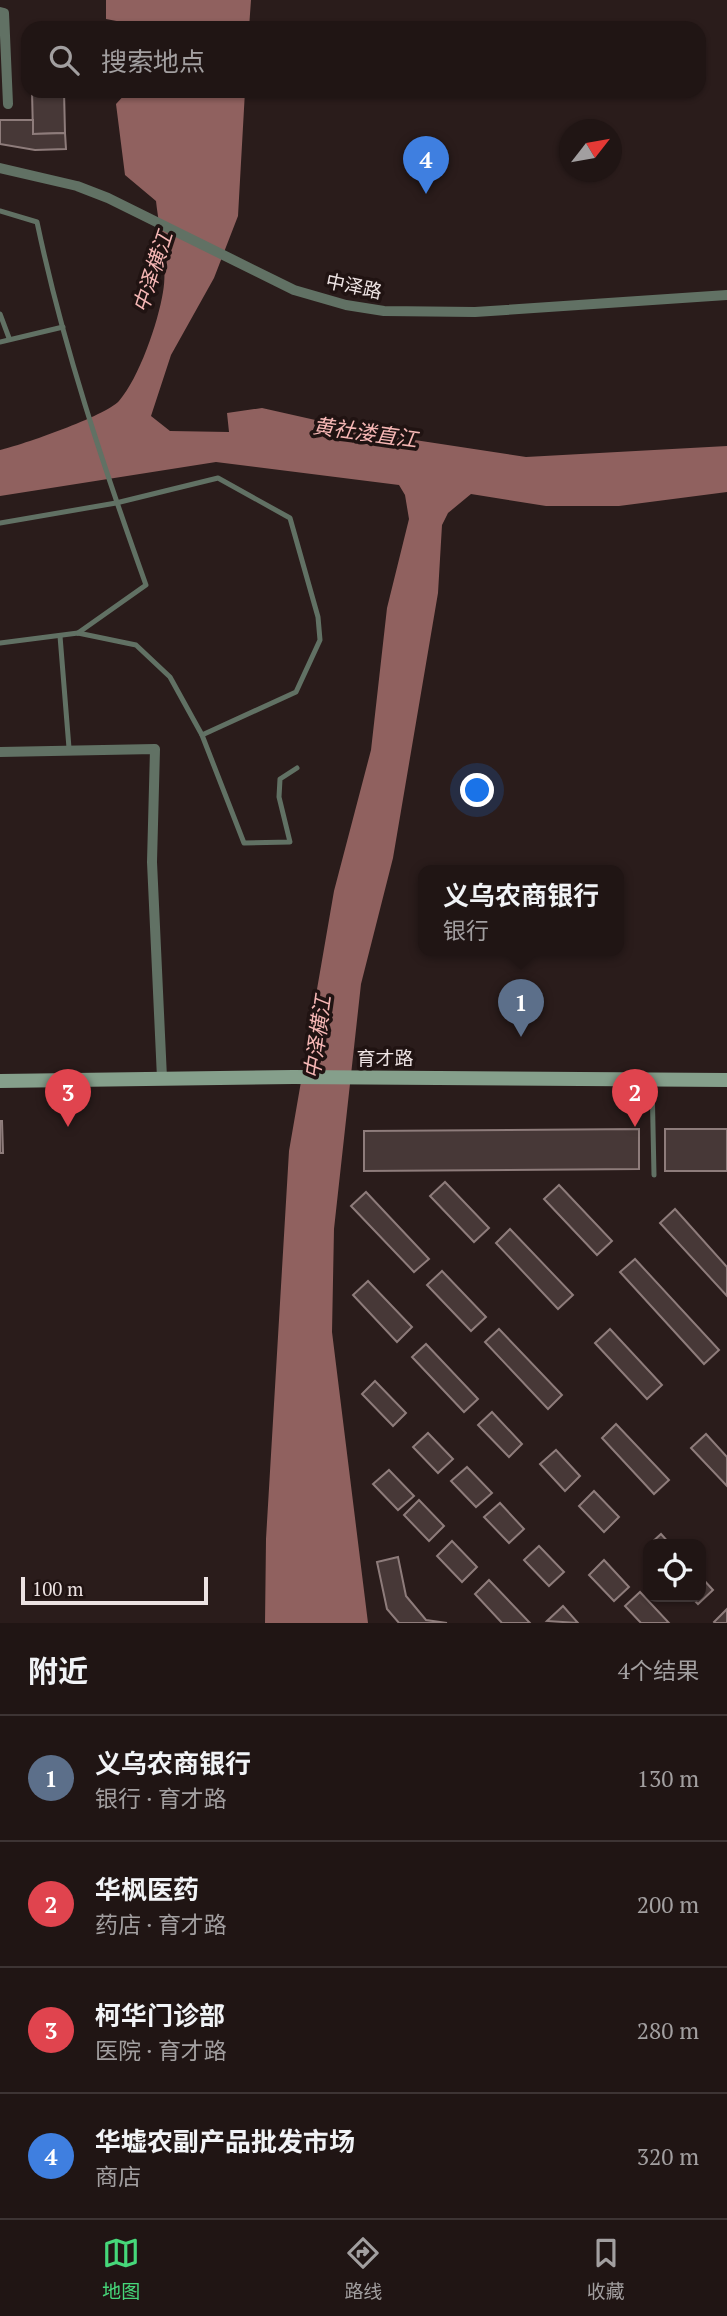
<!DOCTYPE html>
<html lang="zh">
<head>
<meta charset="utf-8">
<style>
	body { margin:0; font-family:"PT Serif","Noto Sans SC",serif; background:#281e1d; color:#f1f3f6 }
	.controls { position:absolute; right:21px; bottom:21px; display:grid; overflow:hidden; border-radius:14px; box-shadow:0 2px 5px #0004 }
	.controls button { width:63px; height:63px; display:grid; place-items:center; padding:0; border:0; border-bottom:2px solid #3d3434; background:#201514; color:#f1f3f6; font:35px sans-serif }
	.compass { position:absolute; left:559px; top:119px; width:63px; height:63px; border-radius:50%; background:#201514; box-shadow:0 2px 5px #0004; rotate:59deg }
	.scale { position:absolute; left:21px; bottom:18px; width:187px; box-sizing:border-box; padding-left:7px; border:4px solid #ede3e3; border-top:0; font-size:19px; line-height:24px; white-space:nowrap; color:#ede3e3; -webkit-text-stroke:5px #201312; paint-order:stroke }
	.you { position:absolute; left:478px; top:791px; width:24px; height:24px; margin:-18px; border:5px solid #fff; border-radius:50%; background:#1a73e8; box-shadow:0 0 0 10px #1a73e833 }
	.badge { display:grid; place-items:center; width:46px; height:46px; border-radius:50%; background:#46d77a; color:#fff; font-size:23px; font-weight:700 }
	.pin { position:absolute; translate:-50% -58px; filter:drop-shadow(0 2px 4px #0008) }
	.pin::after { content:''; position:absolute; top:37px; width:24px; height:21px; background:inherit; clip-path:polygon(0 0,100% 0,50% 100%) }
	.popup { position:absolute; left:418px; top:865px; width:206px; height:91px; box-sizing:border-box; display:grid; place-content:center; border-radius:14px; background:#201514; filter:drop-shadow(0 2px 5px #0005); font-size:23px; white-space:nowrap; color:#a29fa0 }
	.popup b { font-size:26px; color:#f1f3f6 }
	.popup::after { content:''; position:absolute; left:50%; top:100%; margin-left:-14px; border:14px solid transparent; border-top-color:#201514 }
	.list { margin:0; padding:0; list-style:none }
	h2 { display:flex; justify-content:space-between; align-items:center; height:91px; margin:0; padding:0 28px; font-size:30px }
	h2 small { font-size:23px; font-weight:400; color:#a29fa0 }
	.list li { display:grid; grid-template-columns:46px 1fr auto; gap:21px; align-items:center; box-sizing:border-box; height:126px; padding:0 28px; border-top:2px solid #3d3434 }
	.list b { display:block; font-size:26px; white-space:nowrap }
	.list p { margin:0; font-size:23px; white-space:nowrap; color:#a29fa0 }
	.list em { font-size:23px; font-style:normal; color:#a29fa0 }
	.icon { flex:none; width:38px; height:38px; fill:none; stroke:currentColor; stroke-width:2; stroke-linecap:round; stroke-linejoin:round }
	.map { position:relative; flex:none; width:727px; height:1623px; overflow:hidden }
	.search { position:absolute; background:#201514; box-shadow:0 2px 5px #0004; left:21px; right:21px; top:21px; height:77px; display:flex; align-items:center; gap:18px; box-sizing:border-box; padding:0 24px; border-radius:21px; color:#a29fa0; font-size:26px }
	.sheet { height:595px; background:#201514 }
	nav { display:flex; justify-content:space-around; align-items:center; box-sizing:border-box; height:98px; border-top:2px solid #3d3434; background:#201514; font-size:19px; color:#a29fa0 }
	nav a { display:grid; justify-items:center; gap:4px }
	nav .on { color:#46d77a }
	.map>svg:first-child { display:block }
</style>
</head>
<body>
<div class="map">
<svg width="727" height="1623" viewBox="0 0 727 1623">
	<rect width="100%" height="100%" fill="#2a1c1b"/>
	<g fill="#90615f">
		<path d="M 106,0 L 251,0 L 249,28 L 128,28 L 127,23 L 106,19 Z"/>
		<path d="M 128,91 L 245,91 L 238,216 L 214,278 L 171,355 L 151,416 L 170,431 L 229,432 L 227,413 L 262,408 L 382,435 L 526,457 L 727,446 L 727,492 L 619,506 L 546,506 L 471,494 L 448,513 L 442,525 L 438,593 L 393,858 L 361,984 L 334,1229 L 332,1332 L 368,1623 L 265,1623 L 266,1539 L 289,1151 L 334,891 L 371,750 L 387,608 L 409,519 L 405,495 L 399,485 L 216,462 L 0,496 L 0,450 C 22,445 105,416 119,401 C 139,378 158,323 163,292 C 168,264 159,229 156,201 L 125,175 L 116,104 Z"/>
	</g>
	<g fill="#473837" stroke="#8e7c7b" stroke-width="2">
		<path d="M 32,91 L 64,91 L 65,133 L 33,134 Z"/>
		<path d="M 0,120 L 33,120 L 33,134 L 65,133 L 66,149 L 35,150 L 0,144 Z"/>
		<path d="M 0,1121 L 2,1121 L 3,1153 L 0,1153 Z"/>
		<path d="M 639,1129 L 639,1169 L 364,1171 L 364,1131 Z"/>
		<rect x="665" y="1129" width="62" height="42"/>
		<path d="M 445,1182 L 489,1228 L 474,1242 L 430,1196 Z"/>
		<path d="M 559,1185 L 612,1241 L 597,1255 L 544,1199 Z"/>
		<path d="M 366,1192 L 429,1259 L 414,1272 L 351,1206 Z"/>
		<path d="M 675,1209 L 727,1267 L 727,1296 L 660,1223 Z"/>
		<path d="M 510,1229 L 573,1295 L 558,1309 L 496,1243 Z"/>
		<path d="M 635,1259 L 719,1350 L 704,1364 L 620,1272 Z"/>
		<path d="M 442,1271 L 486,1317 L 471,1331 L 427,1285 Z"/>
		<path d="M 368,1281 L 412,1327 L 397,1342 L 353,1295 Z"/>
		<path d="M 499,1329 L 562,1395 L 548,1409 L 485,1342 Z"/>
		<path d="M 610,1329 L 662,1385 L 647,1399 L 595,1343 Z"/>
		<path d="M 426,1344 L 478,1399 L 464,1412 L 412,1357 Z"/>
		<path d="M 375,1381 L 406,1413 L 393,1426 L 362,1394 Z"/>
		<path d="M 492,1412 L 522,1444 L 509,1457 L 478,1425 Z"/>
		<path d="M 616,1424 L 669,1480 L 654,1494 L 602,1438 Z"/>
		<path d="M 428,1433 L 453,1459 L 438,1473 L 413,1447 Z"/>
		<path d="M 706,1434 L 727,1457 L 727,1486 L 691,1448 Z"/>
		<path d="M 556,1450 L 580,1476 L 565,1491 L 540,1464 Z"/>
		<path d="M 467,1467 L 492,1493 L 476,1507 L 451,1481 Z"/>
		<path d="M 389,1470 L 414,1496 L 398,1510 L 373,1484 Z"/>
		<path d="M 594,1491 L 619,1517 L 604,1532 L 579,1506 Z"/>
		<path d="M 419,1500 L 444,1526 L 429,1541 L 404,1515 Z"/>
		<path d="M 500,1503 L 524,1529 L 509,1543 L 484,1517 Z"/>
		<path d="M 661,1534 L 670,1544 L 650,1544 Z"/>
		<path d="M 452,1541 L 477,1567 L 462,1582 L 437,1556 Z"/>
		<path d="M 539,1546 L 564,1572 L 549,1586 L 524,1560 Z"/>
		<path d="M 398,1557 L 406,1596 L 426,1620 L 447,1623 L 399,1623 L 387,1609 L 377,1562 Z"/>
		<path d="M 604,1560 L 629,1587 L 614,1601 L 589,1575 Z"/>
		<path d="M 701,1577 L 713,1590 L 698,1604 L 691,1597 L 701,1597 Z"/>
		<path d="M 489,1580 L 530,1623 L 502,1623 L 475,1594 Z"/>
		<path d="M 640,1592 L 669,1623 L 641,1623 L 625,1606 Z"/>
		<path d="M 563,1606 L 578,1623 L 547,1621 Z"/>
		<path d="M 727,1609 L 727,1623 L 715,1623 L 714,1622 Z"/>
	</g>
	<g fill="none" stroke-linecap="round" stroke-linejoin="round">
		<g stroke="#617164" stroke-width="5">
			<path d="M 0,211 L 37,222 C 63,346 103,465 146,585 L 78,633"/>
			<path d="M 0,314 L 9,338"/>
			<path d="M 0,342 L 63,327"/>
			<path d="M 0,523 L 116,503 L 218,478 L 290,518 L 318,617 L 320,640 L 296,692 L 202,735"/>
			<path d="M 60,636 L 69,748"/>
			<path d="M 0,643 L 78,633 L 136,645 L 170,677 L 202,735 L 244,843 L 290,842 L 279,797 L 280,779 L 297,768"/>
			<path d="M 652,1080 L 654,1175"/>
		</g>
		<g stroke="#617164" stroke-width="10">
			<path d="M 0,12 L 4,13 L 8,104"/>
			<path d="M 0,168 L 77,186 L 108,198 L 294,290 L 346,305 L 384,311 L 475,312 L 727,295"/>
			<path d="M 0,752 L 155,749 L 152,862 L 162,1078"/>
		</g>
		<path stroke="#859f8b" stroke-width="14" d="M 0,1081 L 293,1077 L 727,1080"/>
	</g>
	<g text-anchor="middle" stroke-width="7" stroke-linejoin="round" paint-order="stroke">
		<g font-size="19" fill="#ede3e3" stroke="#201312">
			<text transform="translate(354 286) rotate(12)" y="7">中泽路</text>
			<text x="385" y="1065">育才路</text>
		</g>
		<g font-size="21" font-style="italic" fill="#f6b7b5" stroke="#201312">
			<text transform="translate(153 272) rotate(-72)" y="7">中泽横江</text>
			<text transform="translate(365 433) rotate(8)" y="7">黄社溇直江</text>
			<text transform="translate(318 1037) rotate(-82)" y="7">中泽横江</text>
		</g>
	</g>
</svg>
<div class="controls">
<button><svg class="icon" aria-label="locate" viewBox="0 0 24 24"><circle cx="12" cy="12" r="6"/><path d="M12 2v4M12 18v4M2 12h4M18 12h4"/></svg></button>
</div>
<svg class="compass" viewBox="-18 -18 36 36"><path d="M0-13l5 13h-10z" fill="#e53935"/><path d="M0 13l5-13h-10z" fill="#a29fa0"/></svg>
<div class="scale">100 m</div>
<div class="you"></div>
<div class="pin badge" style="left:521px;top:1037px;background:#5c6f8a">1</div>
<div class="popup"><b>义乌农商银行</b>银行</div>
<div class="pin badge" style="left:635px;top:1127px;background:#e0444e">2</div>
<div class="pin badge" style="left:68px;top:1127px;background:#e0444e">3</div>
<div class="pin badge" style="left:426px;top:194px;background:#3f7fe0">4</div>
<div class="search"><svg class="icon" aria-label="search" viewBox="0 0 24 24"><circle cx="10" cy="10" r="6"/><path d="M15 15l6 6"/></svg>搜索地点</div>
</div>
<section class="sheet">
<h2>附近<small>4个结果</small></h2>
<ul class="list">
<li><span class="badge" style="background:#5c6f8a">1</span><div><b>义乌农商银行</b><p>银行 · 育才路</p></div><em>130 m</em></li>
<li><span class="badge" style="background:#e0444e">2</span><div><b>华枫医药</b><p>药店 · 育才路</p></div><em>200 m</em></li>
<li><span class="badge" style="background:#e0444e">3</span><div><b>柯华门诊部</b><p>医院 · 育才路</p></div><em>280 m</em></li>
<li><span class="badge" style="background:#3f7fe0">4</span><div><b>华墟农副产品批发市场</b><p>商店</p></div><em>320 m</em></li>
</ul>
</section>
<nav>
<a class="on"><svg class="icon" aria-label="map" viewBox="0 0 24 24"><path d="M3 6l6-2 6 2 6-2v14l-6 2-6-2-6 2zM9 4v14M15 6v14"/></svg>地图</a>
<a><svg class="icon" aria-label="directions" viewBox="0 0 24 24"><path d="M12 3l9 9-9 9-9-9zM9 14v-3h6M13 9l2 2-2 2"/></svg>路线</a>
<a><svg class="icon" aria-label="saved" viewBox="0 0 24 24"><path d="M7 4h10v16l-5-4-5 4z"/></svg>收藏</a>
</nav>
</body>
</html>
